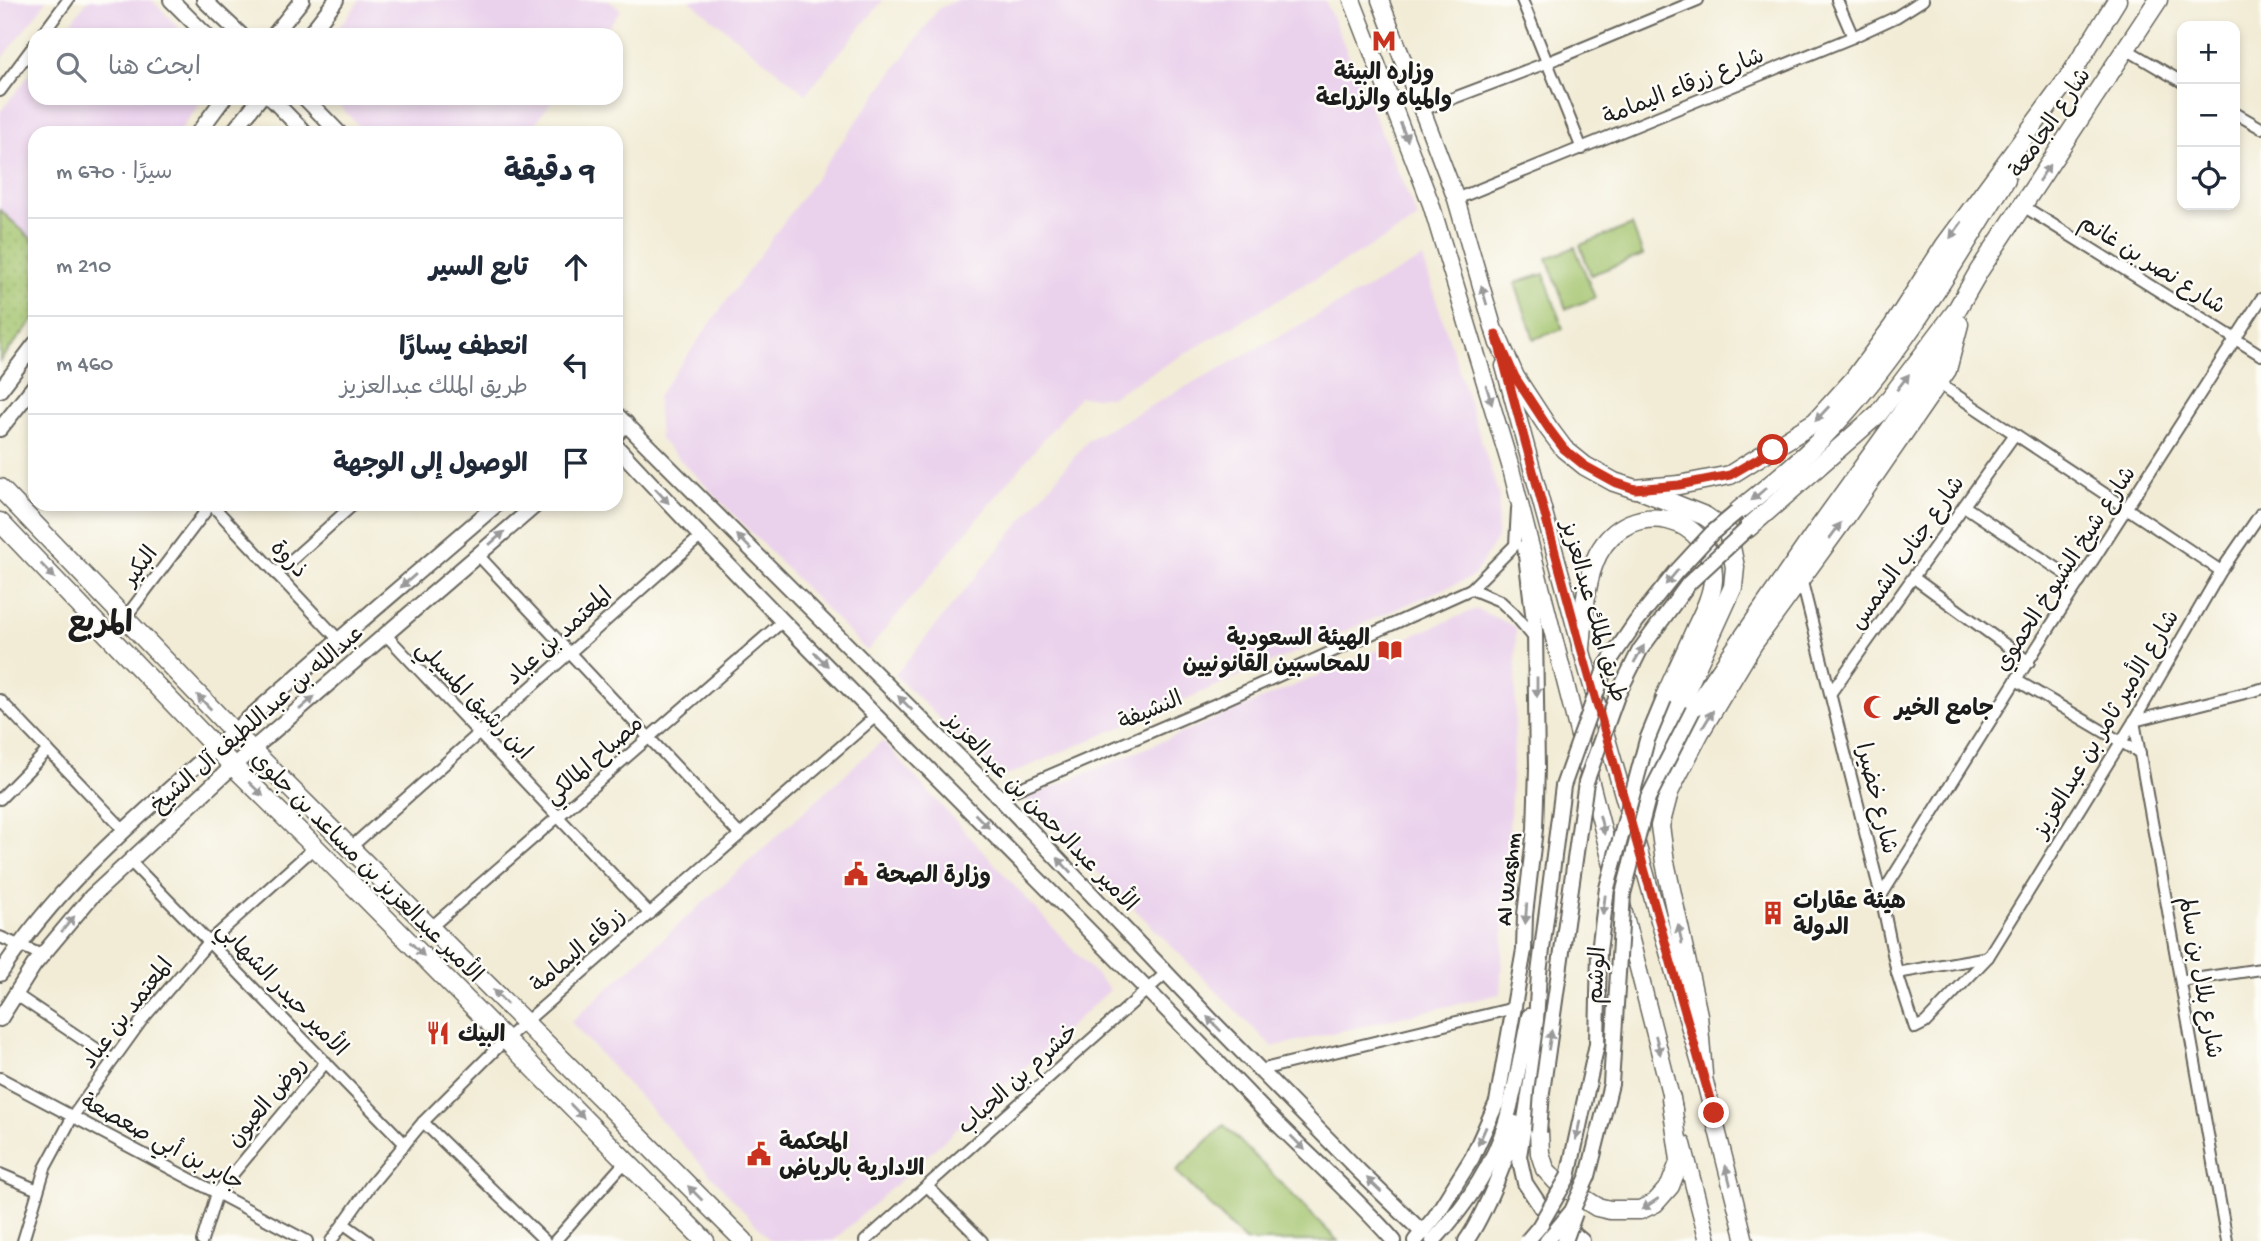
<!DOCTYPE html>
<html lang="ar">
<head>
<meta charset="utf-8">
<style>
	body { margin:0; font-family:"Gochi Hand","Playpen Sans Arabic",sans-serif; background:#f6f6f7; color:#1f2937; direction:rtl }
	.controls { position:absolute; right:21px; top:21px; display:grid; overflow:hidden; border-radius:14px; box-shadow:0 4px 10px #0003 }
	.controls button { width:63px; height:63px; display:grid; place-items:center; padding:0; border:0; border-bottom:2px solid #e0e1e3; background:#fff; color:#1f2937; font:35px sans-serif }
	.stop { position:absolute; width:21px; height:21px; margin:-16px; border:5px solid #c8321e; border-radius:50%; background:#fff }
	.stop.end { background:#c8321e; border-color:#fff; box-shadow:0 2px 7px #0008 }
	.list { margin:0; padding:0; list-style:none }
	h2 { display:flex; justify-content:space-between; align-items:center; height:91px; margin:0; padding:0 28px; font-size:30px }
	h2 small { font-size:23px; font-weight:400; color:#747a83 }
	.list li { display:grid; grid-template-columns:46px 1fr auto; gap:21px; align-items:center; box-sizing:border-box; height:98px; padding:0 28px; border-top:2px solid #e0e1e3 }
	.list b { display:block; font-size:26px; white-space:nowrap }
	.list p { margin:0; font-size:23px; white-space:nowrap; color:#747a83 }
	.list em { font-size:23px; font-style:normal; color:#747a83 }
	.icon { flex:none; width:38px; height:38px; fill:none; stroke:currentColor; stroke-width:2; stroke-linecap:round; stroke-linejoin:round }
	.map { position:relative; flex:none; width:2261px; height:1241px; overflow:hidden; direction:ltr }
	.search { position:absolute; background:#fff; box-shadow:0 4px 10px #0003; left:28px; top:28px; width:595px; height:77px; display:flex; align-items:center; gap:18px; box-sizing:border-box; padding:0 24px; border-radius:21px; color:#747a83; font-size:26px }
	.panel { position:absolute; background:#fff; box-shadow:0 4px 10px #0003; left:28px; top:126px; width:595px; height:385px; border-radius:21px; direction:rtl }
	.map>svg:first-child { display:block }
</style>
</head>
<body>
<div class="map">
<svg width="2261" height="1241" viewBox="0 0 2261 1241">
	<defs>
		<pattern id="grass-dots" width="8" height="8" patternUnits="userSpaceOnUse" patternTransform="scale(1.75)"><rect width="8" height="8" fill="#a1c26b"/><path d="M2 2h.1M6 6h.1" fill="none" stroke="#8aa65c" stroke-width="1.8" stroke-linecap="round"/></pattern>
	</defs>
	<rect width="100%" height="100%" fill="#fdfcf7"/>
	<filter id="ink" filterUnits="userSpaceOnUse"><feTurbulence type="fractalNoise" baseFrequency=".0143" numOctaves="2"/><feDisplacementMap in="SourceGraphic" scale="14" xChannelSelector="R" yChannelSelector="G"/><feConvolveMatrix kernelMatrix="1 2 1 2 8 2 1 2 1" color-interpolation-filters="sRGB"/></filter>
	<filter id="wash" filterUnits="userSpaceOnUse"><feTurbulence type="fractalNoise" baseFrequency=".00686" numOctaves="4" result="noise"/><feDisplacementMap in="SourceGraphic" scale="28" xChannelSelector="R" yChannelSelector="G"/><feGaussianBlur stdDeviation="1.57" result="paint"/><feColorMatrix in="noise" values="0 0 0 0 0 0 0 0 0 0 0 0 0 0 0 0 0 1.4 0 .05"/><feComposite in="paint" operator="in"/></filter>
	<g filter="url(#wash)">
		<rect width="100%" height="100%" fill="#f2ecd6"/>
		<g fill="#ead1ec">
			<path d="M 0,0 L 47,0 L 0,62 Z"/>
			<path d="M 88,0 L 152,0 L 186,35 L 61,35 Z"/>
			<path d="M 360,0 L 608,0 L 621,10 L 602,35 L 333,35 Z"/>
			<path d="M 689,0 L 883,0 L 806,94 Z"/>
			<path d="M 957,0 L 1325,0 L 1418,219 L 1110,397 L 1079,397 L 867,651 L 660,439 L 657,397 L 939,8 Z"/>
			<path d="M 35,68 L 35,98 L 204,98 L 178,133 L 35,133 L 35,242 L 0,210 L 0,112 Z"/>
			<path d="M 332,98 L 554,98 L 528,133 L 366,133 Z"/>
			<path d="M 1423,258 L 1499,496 L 1497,538 L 1474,576 L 1001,778 L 895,675 L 1088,440 Z"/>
			<path d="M 1476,609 L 1516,627 L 1515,726 L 1500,994 L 1272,1047 L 1025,799 Z"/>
			<path d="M 882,741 L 1110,990 L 833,1241 L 771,1241 L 571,1022 Z"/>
		</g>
		<path fill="url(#grass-dots)" stroke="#5e6f44" stroke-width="2" d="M 0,210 L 35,242 L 35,318 L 0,361 Z"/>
		<g fill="#a1c26b" stroke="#5e6f44" stroke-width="2">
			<path d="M 1632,225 L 1643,255 L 1591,275 L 1580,245 Z"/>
			<path d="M 1575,247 L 1595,298 L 1566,309 L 1547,258 Z"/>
			<path d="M 1544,274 L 1563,329 L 1534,339 L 1515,283 Z"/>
			<path d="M 1224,1125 L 1338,1241 L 1245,1241 L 1176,1171 Z"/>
		</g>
	</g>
	<g filter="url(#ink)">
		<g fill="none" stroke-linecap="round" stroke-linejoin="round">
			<g stroke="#67655d" stroke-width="14">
				<g id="minor">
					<path d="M 1522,0 L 1582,149"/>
					<path d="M 1837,0 L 1853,37"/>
					<path d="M 42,35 L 68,0"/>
					<path d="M 2126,49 L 2182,82"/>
					<path d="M 0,91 L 35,44"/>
					<path d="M 1422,110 L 1546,63 L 1698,0"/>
					<path d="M 2235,113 L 2261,128"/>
					<path d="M 1456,199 L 1853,37 L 1896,17 L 1923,0"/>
					<path d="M 2023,206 L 2261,355"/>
					<path d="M 1938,383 L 2221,571"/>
					<path d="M 211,504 L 339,640"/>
					<path d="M 1964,506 L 2079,583"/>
					<path d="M 478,555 L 740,835"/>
					<path d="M 276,574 L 354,504"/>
					<path d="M 1801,578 L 1881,896 L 1897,973 L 1915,1028 L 1925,1023 L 1988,957 L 2134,721 L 2221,571 L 2261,513"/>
					<path d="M 1914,578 L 2029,662"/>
					<path d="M 1471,589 L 1500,601 L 1514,614 L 1535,639"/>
					<path d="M 125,618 L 211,504"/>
					<path d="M 386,635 L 650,914"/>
					<path d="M 2016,680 L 2140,753"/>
					<path d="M 1830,694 L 2015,434"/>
					<path d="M 0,700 L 124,830"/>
					<path d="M 999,797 L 1216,704 L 1471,589 L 1515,545 L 1517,509"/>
					<path d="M 0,799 L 48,750"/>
					<path d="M 350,848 L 700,537"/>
					<path d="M 130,861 L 405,1144"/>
					<path d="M 1881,896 L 2016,680 L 2261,299"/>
					<path d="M 430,928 L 783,621"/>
					<path d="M 0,937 L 42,955"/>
					<path d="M 1897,973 L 1988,957"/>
					<path d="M 2181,981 L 2261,969"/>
					<path d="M 15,994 L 113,1060"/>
					<path d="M 1260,1070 L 1514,1008"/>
					<path d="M 0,1078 L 307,1241"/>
					<path d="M 423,1122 L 545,1241"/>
					<path d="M 0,1174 L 38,1190"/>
					<path d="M 927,1186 L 982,1241"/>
					<path d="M 344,1224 L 368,1241"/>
					<path d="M 23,1241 L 45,1168 L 73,1116 L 142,1020 L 209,942 L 315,847"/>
					<path d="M 202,1241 L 217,1193 L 326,1062"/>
					<path d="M 331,1241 L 370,1186 L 423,1122 L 506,1039 L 877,715"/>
					<path d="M 555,1241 L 626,1161"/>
					<path d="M 865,1241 L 1166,973"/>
					<path d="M 2227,1241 L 2134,721 L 2261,689"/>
				</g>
			</g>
			<g stroke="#67655d" stroke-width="18">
				<g id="tertiary">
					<path d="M 171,0 L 206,35"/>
					<path d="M 204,0 L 241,35"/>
					<path d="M 274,35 L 302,0"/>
					<path d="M 309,35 L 336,0"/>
					<path d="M 271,98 L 305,133"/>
					<path d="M 305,98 L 339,133"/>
					<path d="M 198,133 L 224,98"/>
					<path d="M 232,133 L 260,98"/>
					<path d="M 0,390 L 35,344"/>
					<path d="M 616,414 L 999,797 L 1211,1020 L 1359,1171 L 1423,1233"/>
					<path d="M 0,429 L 35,385"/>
					<path d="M 616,435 L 626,423"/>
					<path d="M 616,446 C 823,670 1045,881 1256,1102 C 1301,1149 1351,1192 1394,1241"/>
					<path d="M 1539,973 L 1533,1070 L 1519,1156 L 1525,1183 L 1541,1207 L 1582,1241"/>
					<path d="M 0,974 C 53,891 127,827 200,762 C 297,674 398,590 497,504"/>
					<path d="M 0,1019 L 34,965 L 91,897 L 233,766 L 537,504"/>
					<path d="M 1415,1241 L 1435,1217 L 1472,1158 L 1497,1102 L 1524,950 L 1525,915 L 1535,829 L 1537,768 L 1535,630 L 1525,547"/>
					<path d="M 1433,1241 C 1464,1208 1493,1166 1506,1122 C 1516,1087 1522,1051 1529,1016"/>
					<path d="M 1466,1241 C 1483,1217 1511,1152 1515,1123"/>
				</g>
			</g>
			<g stroke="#67655d" stroke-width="19">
				<g id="secondary">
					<path d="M 1352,0 L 1431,204 L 1510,465 L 1674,1109"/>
					<path d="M 1380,0 L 1456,199 L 1498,344"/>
					<path d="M 1504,366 L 1581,648 L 1703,1074 L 1745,1241"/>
					<path d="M 1683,1144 L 1708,1241"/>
				</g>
			</g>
			<g stroke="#67655d" stroke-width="21">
				<g id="primary">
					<path d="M 2063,87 L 2117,0"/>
					<path d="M 1496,334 L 1515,377 L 1549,429 L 1564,449 L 1585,466 L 1614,482 L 1635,489 L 1679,485 L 1730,475 L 1815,422 L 1854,379 L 1893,326 L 1945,245 L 2069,77"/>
					<path d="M 0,488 L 233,731 L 744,1241"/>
					<path d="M 1640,490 L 1705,516 L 1728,532 L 1735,567 L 1733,587 L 1661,745 L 1650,791"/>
					<path d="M 1737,512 C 1767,487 1799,463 1825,435 C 1898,359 1951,268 2006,179"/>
					<path d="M 0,522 L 233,766 L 315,847 L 705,1241"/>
					<path d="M 1747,529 L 1878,414 L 1956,311 L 1979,271 L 2158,0"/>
					<path d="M 1581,648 C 1584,618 1584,582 1598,554 C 1630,494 1715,515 1713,580 C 1712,597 1702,615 1695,630 C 1685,653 1674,676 1664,699"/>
					<path d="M 1693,710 L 1813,536 L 1901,414 L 1950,338"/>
					<path d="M 1703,1074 L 1698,1015 L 1665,862 L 1660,826 L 1669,792 L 1700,732 L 1753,644 L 1845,518 L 1947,370 L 1959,324"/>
					<path d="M 1539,1132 L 1540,1153 L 1545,1169 L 1557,1182 L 1597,1207 L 1610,1210 L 1640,1210 L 1655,1203 L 1670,1186 L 1680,1160 L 1671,1098"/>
				</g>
			</g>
			<use href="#minor" stroke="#fff" stroke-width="10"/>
			<use href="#tertiary" stroke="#fff" stroke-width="14"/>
			<use href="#secondary" stroke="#fff" stroke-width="16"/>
			<use href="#primary" stroke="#fff" stroke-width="18"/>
			<g stroke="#67655d" stroke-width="18" stroke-linecap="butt">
				<g id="tertiary-bridge">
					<path d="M 1539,973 L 1563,786 L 1606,666 L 1636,622 L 1676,572 L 1712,533 L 1737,512"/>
					<path d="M 1539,1132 L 1542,1092 L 1586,782 L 1617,696 L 1640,650 L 1689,583 L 1747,529"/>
					<path d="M 1527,1241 L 1539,1227 L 1568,1177 L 1597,1044 L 1599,951 L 1607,888 L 1647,740 L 1664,699"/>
					<path d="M 1547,1241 L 1572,1211 L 1588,1176 L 1611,1084 L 1623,894 L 1648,798 L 1693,710"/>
					<path d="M 1565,1241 L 1575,1213"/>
				</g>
			</g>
			<use href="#tertiary-bridge" stroke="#fff" stroke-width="14"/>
		</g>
		<defs><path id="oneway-solid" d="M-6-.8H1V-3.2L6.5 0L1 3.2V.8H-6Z" transform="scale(1.75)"/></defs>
		<g fill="#999">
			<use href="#oneway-solid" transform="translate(1404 132) rotate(68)"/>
			<use href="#oneway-solid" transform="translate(2044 173) rotate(-56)"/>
			<use href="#oneway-solid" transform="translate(1956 230) rotate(126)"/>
			<use href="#oneway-solid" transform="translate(1484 295) rotate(-106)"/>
			<use href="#oneway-solid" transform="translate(1903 382) rotate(-52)"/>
			<use href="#oneway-solid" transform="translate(1489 395) rotate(73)"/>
			<use href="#oneway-solid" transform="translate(1822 414) rotate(133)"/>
			<use href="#oneway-solid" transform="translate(1759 494) rotate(140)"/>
			<use href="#oneway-solid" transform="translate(662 496) rotate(47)"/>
			<use href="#oneway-solid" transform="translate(1835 531) rotate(-54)"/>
			<use href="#oneway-solid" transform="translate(497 538) rotate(-41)"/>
			<use href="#oneway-solid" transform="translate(744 542) rotate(-135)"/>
			<use href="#oneway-solid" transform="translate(48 571) rotate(46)"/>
			<use href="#oneway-solid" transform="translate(1672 577) rotate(130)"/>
			<use href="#oneway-solid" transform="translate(408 581) rotate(139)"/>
			<use href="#oneway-solid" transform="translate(1639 654) rotate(-60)"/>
			<use href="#oneway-solid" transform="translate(821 659) rotate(45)"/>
			<use href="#oneway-solid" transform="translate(1537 687) rotate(90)"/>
			<use href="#oneway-solid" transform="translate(204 702) rotate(-134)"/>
			<use href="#oneway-solid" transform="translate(307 703) rotate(-41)"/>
			<use href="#oneway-solid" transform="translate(905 703) rotate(-135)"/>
			<use href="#oneway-solid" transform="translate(1708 719) rotate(-59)"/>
			<use href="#oneway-solid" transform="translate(256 789) rotate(44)"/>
			<use href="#oneway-solid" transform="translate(982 821) rotate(45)"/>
			<use href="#oneway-solid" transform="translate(1602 825) rotate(76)"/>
			<use href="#oneway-solid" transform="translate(1064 865) rotate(-133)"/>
			<use href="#oneway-solid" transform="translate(1604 905) rotate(97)"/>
			<use href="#oneway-solid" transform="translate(1526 914) rotate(94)"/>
			<use href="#oneway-solid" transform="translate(68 924) rotate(-50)"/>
			<use href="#oneway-solid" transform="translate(1680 934) rotate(-102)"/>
			<use href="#oneway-solid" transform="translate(417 949) rotate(45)"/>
			<use href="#oneway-solid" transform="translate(500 997) rotate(-135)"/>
			<use href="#oneway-solid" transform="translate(1214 1024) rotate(-134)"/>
			<use href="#oneway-solid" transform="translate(1550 1040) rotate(-81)"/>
			<use href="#oneway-solid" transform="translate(1658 1045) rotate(76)"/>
			<use href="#oneway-solid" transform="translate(577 1111) rotate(46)"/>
			<use href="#oneway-solid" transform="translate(1578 1130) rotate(102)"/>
			<use href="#oneway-solid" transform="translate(1482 1136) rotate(114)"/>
			<use href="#oneway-solid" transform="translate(1298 1143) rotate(45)"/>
			<use href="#oneway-solid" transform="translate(1728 1175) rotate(-104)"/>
			<use href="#oneway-solid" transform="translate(1374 1185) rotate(-136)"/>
			<use href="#oneway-solid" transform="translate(695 1193) rotate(-135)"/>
			<use href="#oneway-solid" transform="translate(1650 1204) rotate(147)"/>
		</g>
	</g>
	<g fill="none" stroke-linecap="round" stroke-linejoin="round" filter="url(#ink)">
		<path stroke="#c8321e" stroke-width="9" d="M 1714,1113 L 1581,648 L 1496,334 L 1515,377 L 1549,429 L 1564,449 L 1585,466 L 1614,482 L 1635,489 L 1679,485 L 1730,475 L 1773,450"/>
	</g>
	<defs>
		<g id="metro-bare" transform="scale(1.89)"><path d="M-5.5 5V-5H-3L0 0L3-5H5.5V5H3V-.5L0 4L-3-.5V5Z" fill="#c8321e" stroke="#fdfcf7" stroke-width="2.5" paint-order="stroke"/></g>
		<g id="library-bare" transform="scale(1.89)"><path d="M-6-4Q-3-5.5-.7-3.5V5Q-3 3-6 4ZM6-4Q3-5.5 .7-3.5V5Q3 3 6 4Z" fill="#c8321e" stroke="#fdfcf7" stroke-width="2.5" paint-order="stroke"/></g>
		<g id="mosque-bare" transform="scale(1.89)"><path d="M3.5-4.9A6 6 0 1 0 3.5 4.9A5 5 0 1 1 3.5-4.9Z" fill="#c8321e" stroke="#fdfcf7" stroke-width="2.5" paint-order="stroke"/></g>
		<g id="civic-bare" transform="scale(1.89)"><path d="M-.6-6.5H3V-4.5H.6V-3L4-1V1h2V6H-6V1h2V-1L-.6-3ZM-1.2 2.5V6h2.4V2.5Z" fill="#c8321e" stroke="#fdfcf7" stroke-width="2.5" paint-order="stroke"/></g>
		<g id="building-bare" transform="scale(1.89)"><path d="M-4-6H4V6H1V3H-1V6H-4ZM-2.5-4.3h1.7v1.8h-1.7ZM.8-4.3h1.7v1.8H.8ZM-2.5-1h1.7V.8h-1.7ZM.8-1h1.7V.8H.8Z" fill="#c8321e" stroke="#fdfcf7" stroke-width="2.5" paint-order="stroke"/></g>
		<g id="restaurant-bare" transform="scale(1.89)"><path d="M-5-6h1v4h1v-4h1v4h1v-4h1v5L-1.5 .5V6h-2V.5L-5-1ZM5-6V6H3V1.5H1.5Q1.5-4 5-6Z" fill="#c8321e" stroke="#fdfcf7" stroke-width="2.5" paint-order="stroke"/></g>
	</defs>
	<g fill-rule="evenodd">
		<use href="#metro-bare" x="1384" y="41"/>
		<use href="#library-bare" x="1390" y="650"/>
		<use href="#mosque-bare" x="1875" y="707"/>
		<use href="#civic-bare" x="856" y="874"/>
		<use href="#building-bare" x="1773" y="913"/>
		<use href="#restaurant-bare" x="438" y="1033"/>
		<use href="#civic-bare" x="759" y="1154"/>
	</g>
	<g text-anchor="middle" stroke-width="5" stroke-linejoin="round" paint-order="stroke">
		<g font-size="23" font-weight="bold" fill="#1c1c1c" stroke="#fdfcf7" text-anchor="start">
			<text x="1384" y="79" text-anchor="middle">وزاره البيئة<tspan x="1384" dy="26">والمياه والزراعة</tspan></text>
			<text x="1370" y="645" text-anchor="end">الهيئة السعودية<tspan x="1370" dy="26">للمحاسبين القانونيين</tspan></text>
			<text x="1895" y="715">جامع الخير</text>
			<text x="876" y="882">وزارة الصحة</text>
			<text x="1793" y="908">هيئة عقارات<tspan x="1793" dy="26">الدولة</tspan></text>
			<text x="458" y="1041">البيك</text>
			<text x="779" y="1149">المحكمة<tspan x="779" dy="26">الادارية بالرياض</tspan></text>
		</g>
		<g font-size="23" fill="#1c1c1c" stroke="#fdfcf7">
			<text transform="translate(1683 85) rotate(-22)" y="8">شارع زرقاء اليمامة</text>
			<text transform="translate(2049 122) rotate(-56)" y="8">شارع الجامعة</text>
			<text transform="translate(2153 263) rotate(32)" y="8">شارع نصر بن غانم</text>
			<text transform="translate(1906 552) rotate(-55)" y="8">شارع جناب الشمس</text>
			<text transform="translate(290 558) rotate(47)" y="8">ذروة</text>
			<text transform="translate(139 565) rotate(-53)" y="8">البكير</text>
			<text transform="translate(2064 568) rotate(-57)" y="8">شارع شيخ الشيوخ الحموي</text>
			<text transform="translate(1595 611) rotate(74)" y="8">طريق الملك عبدالعزيز</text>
			<text transform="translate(558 635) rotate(-42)" y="8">المعتمد بن عباد</text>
			<text transform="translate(475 699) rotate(46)" y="8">ابن رشيق المسيلي</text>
			<text transform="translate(1150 709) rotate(-23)" y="8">النشيفة</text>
			<text transform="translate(256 718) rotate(-41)" y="8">عبدالله بن عبداللطيف آل الشيخ</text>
			<text transform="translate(2105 723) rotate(-59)" y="8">شارع الأمير ثامر بن عبدالعزيز</text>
			<text transform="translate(593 759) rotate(-41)" y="8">مصباح المالكي</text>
			<text transform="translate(1878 798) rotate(76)" y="8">شارع خضيرا</text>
			<text transform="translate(1042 811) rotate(46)" y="8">الأمير عبدالرحمن بن عبدالعزيز</text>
			<text transform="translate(368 866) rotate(45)" y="8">الأمير عبدالعزيز بن مساعد بن جلوي</text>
			<text transform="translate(1507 879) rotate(-84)" y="8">Al Washm</text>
			<text transform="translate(577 949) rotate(-41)" y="8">زرقاء اليمامة</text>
			<text transform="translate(1595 975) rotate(-86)" y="8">الوشم</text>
			<text transform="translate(2202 977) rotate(80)" y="8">شارع بلال بن سالم</text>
			<text transform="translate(283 988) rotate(46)" y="8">الأمير حيدر الشهابي</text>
			<text transform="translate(126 1012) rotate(-52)" y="8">المعتمد بن عباد</text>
			<text transform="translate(1017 1078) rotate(-42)" y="8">خشرم بن الحباب</text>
			<text transform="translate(266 1101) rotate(-50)" y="8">روض العيون</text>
			<text transform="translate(163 1141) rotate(28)" y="8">جابر بن أبي صعصعة</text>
		</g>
		<g font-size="30" font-weight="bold" fill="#1c1c1c" stroke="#fdfcf7">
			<text x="100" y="631">المربع</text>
		</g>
	</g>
</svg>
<div class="controls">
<button>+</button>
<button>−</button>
<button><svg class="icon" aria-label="locate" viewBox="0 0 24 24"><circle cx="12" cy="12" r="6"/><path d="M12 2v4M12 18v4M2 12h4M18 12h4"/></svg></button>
</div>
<div class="stop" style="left:1773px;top:450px"></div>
<div class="stop end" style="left:1714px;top:1113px"></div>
<div class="search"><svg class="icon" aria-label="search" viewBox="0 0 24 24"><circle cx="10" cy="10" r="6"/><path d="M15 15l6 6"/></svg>ابحث هنا</div>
<section class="panel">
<h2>9 دقيقة<small>سيرًا · 670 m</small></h2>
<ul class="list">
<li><svg class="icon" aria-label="ahead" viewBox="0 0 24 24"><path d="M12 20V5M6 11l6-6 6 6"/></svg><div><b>تابع السير</b></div><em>210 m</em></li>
<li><svg class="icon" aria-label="left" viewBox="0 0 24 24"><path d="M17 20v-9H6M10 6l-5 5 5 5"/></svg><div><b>انعطف يسارًا</b><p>طريق الملك عبدالعزيز</p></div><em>460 m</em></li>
<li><svg class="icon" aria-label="arrive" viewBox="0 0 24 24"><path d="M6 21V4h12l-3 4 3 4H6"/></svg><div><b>الوصول إلى الوجهة</b></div></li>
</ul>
</section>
</div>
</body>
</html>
